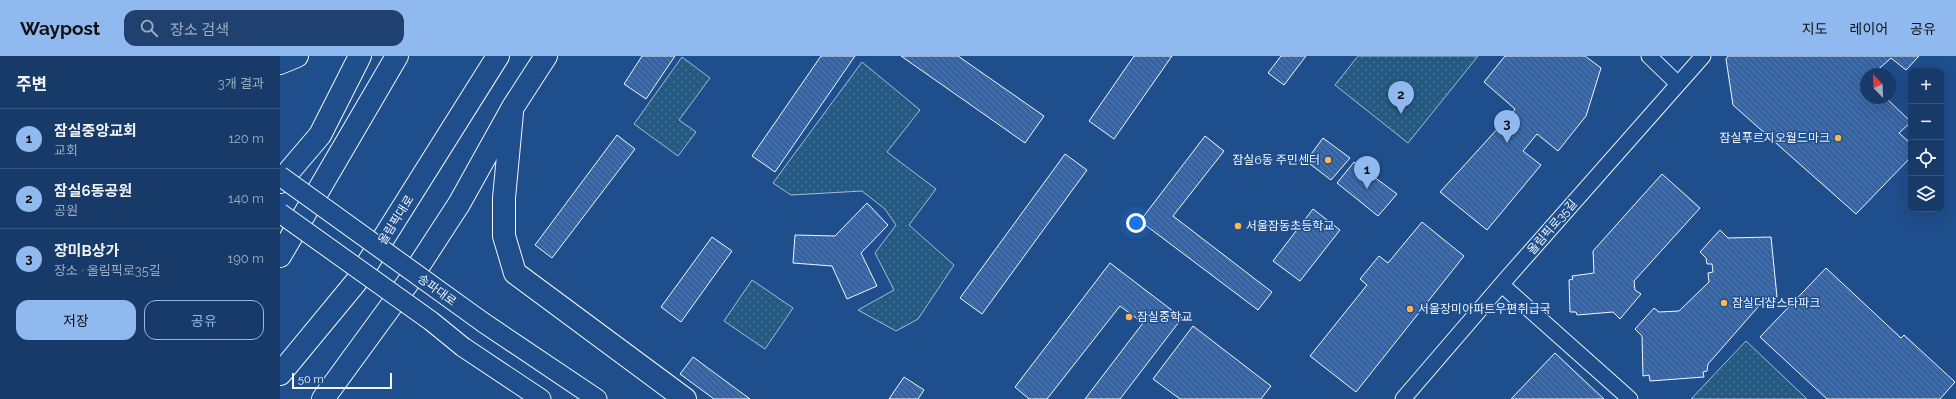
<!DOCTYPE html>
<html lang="ko">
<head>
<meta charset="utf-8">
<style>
	body { margin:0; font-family:Raleway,"Noto Sans KR",sans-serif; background:#20416f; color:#f1f3f6 }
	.controls { position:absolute; right:12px; top:12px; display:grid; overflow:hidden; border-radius:8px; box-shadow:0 4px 16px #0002 }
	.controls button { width:36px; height:36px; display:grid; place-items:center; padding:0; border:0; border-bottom:1px solid #36547d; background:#173a69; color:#f1f3f6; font:20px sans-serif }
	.compass { position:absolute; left:1580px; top:12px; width:36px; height:36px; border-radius:50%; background:#173a69; box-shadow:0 4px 16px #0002; rotate:337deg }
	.scale { position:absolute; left:12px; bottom:10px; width:100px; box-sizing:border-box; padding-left:4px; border:2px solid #f2f6ff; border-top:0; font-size:11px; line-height:14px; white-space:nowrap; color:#f2f6ff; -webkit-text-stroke:3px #1f4e8c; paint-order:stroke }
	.you { position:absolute; left:856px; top:167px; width:14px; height:14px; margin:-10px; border:3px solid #fff; border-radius:50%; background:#1a73e8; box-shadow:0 0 0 6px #1a73e833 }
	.badge { display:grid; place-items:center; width:26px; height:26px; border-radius:50%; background:#90b9f0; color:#111; font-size:13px; font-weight:700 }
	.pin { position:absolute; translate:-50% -33px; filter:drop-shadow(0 1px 2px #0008) }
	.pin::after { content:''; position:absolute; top:21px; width:14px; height:12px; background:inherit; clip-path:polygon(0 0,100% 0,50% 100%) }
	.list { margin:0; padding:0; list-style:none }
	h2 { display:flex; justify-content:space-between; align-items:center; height:52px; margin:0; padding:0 16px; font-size:17px }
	h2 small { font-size:13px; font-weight:400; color:#9eadc0 }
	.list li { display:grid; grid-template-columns:26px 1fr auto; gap:12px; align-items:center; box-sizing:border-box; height:60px; padding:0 16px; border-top:1px solid #36547d }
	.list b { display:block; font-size:15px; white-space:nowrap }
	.list p { margin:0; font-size:13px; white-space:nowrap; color:#9eadc0 }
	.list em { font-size:13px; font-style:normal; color:#9eadc0 }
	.actions { display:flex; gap:8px; padding:12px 16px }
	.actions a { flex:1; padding:9px 0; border:1px solid #90b9f0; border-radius:12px; text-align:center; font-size:14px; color:#90b9f0 }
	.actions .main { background:#90b9f0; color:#111 }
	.icon { flex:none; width:22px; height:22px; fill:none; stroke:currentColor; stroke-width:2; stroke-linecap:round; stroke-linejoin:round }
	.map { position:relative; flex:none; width:1676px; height:343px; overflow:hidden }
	header { display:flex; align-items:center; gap:24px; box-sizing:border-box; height:56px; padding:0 20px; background:#90b9f0; color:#111 }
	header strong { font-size:19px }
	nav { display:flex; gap:22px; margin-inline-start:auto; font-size:14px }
	.search { width:280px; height:36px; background:#20416f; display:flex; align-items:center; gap:10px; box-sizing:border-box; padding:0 14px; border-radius:12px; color:#9eadc0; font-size:15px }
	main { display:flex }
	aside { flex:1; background:#173a69 }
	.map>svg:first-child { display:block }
</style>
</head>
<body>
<header>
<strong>Waypost</strong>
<div class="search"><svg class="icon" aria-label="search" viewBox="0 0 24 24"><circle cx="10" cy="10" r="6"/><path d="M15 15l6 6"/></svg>장소 검색</div>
<nav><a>지도</a><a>레이어</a><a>공유</a></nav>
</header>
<main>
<aside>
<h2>주변<small>3개 결과</small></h2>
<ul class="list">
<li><span class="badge">1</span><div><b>잠실중앙교회</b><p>교회</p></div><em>120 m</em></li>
<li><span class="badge">2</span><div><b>잠실6동공원</b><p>공원</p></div><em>140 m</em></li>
<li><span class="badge">3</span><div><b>장미B상가</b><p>장소 · 올림픽로35길</p></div><em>190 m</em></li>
</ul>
<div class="actions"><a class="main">저장</a><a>공유</a></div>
</aside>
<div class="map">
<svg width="1676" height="343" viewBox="0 0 1676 343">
	<defs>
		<pattern id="grass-dots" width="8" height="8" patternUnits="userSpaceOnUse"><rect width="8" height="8" fill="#245a82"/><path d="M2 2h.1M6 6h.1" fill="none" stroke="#447295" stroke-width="1.8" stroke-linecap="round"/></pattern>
		<pattern id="building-back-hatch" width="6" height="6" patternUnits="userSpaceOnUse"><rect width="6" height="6" fill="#3563a3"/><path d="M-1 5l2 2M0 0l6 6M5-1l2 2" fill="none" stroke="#537ab1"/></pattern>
	</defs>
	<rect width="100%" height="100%" fill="#1f4e8c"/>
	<g fill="url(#grass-dots)" stroke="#a8bbd7">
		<path d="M 1078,0 L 1198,0 L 1128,87 L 1055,29 Z"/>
		<path d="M 402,1 L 430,22 L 399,64 L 416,76 L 398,100 L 354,68 Z"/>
		<path d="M 582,6 L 640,54 L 607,96 L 656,133 L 629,169 L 674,209 L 638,263 L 616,275 L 578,254 L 614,234 L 595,197 L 616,169 L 605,153 L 582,135 L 511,139 L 493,127 Z"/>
		<path d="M 472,224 L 513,252 L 485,293 L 444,265 Z"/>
		<path d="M 1466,285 L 1527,343 L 1411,343 Z"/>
	</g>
	<g fill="url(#building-back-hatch)" stroke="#f2f6ff">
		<path d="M 362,0 L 395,0 L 366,43 L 344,28 Z"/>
		<path d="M 541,0 L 575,0 L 495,116 L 472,100 Z"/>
		<path d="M 621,0 L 678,0 L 764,60 L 745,87 Z"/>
		<path d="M 854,0 L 892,0 L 834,83 L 809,65 Z"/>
		<path d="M 1001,0 L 1026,0 L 1004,29 L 988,17 Z"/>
		<path d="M 1225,0 L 1305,0 L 1321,12 L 1306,60 L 1278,95 L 1257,78 L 1243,95 L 1261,109 L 1207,174 L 1160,136 L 1219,71 L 1228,79 L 1236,69 L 1228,62 L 1235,53 L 1204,26 Z"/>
		<path d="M 1448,0 L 1639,0 L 1626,14 L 1611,2 L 1593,18 L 1586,18 L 1586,42 L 1606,42 L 1631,66 L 1619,77 L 1631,88 L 1631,101 L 1576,158 L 1453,49 L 1446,3 Z"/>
		<path d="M 337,79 L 355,93 L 272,202 L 255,189 Z"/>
		<path d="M 925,80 L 944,95 L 893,160 L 992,236 L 978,254 L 860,165 Z"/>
		<path d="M 1043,82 L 1070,102 L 1051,124 L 1026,105 Z"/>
		<path d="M 785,98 L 807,114 L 702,258 L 680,242 Z"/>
		<path d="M 1074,106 L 1117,138 L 1098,160 L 1057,127 Z"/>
		<path d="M 1382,118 L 1420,152 L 1354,225 L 1355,234 L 1361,238 L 1340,263 L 1333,256 L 1297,259 L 1296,256 L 1290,256 L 1289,224 L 1293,223 L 1292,220 L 1314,217 L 1313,195 Z"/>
		<path d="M 587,147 L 608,169 L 581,197 L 597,230 L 567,243 L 552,210 L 513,207 L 515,179 L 555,180 Z"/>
		<path d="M 1033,153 L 1060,174 L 1020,225 L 993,205 Z"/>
		<path d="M 1142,166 L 1184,200 L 1076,336 L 1030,300 L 1087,229 L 1080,223 L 1099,200 L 1108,207 Z"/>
		<path d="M 1440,174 L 1448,182 L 1491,181 L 1497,241 L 1485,243 L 1428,308 L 1427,315 L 1423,316 L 1424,321 L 1370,325 L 1369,319 L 1363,320 L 1362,280 L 1355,273 L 1374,252 L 1379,256 L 1399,255 L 1429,226 L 1428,217 L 1433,216 L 1432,208 L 1427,208 L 1426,202 L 1420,196 Z"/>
		<path d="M 432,181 L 452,195 L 401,266 L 381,251 Z"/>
		<path d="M 830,207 L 902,262 L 840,343 L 805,343 L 863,267 L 840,250 L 767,343 L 749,343 L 735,331 Z"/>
		<path d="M 1546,212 L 1621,282 L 1624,279 L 1675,326 L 1660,343 L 1547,343 L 1480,281 Z"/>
		<path d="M 913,270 L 991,330 L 981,343 L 900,343 L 873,323 Z"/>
		<path d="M 1275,297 L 1324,343 L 1231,343 Z"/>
		<path d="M 413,301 L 470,343 L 434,343 L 400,318 Z"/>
		<path d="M 624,321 L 644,334 L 638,343 L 609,343 Z"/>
	</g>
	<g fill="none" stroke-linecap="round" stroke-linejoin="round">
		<g stroke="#f2f6ff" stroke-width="17">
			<g id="minor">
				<path d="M 1369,0 L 1398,28"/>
				<path d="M 1222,229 L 1350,343"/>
				<path d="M 1123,343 L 1227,222 L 1423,0"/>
			</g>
		</g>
		<g stroke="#f2f6ff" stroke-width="21">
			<g id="major">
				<path d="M 204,267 L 317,343"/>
				<path d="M 183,291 L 261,343"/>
			</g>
		</g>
		<g stroke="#f2f6ff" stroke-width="24">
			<g id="highway">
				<path d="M 0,7 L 17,0"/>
				<path d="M 232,57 L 224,142 L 224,180 L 235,217 L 405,343"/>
				<path d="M 0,126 L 40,79 L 80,0"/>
				<path d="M 0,200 L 117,0"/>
				<path d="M 0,318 L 76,226 L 218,0"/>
				<path d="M 43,343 L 127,228 L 164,171 L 179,148 L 233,51 L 266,0"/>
			</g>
		</g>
		<use href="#minor" stroke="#1f4e8c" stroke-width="15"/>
		<use href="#major" stroke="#1f4e8c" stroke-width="19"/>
		<use href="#highway" stroke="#1f4e8c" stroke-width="22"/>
		<g stroke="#f2f6ff" stroke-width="21" stroke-linecap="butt">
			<g id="major-bridge">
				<path d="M 0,120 L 204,267"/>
				<path d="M 0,157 L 151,265 L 183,291"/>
			</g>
		</g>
		<use href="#major-bridge" stroke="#1f4e8c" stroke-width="19"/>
	</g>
	<g fill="#ffb74d" stroke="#1f4e8c" stroke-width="1.5">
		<circle cx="1558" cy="82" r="4"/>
		<circle cx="1048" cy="104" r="4"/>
		<circle cx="958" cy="170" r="4"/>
		<circle cx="1444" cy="247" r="4"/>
		<circle cx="1130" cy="253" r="4"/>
		<circle cx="849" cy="261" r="4"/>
	</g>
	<g text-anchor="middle" stroke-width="3" stroke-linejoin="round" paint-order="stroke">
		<g font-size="12" fill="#f2f6ff" stroke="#1f4e8c" text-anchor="start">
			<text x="1550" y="86" text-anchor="end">잠실푸르지오월드마크</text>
			<text x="1040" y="108" text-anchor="end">잠실6동 주민센터</text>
			<text x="966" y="174">서울잠동초등학교</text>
			<text x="1452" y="251">잠실더샵스타파크</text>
			<text x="1138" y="257">서울장미아파트우편취급국</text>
			<text x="857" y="265">잠실중학교</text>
		</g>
		<g font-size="12" fill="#f2f6ff" stroke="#1f4e8c">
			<text transform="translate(116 164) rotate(-58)" y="4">올림픽대로</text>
			<text transform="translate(1272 171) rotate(-49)" y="4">올림픽로35길</text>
			<text transform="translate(157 234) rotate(36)" y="4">송파대로</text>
		</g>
	</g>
</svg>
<div class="controls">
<button>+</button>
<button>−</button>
<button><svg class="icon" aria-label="locate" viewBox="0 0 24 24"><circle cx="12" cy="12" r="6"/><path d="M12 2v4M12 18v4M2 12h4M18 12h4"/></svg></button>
<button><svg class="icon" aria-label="layers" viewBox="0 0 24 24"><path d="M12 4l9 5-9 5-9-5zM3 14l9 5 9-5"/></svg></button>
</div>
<svg class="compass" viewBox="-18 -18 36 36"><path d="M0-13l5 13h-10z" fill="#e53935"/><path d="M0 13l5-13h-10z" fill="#9eadc0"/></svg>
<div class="scale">50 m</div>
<div class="you"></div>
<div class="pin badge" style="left:1087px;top:133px">1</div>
<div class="pin badge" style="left:1121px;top:58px">2</div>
<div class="pin badge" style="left:1227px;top:87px">3</div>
</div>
</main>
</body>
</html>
